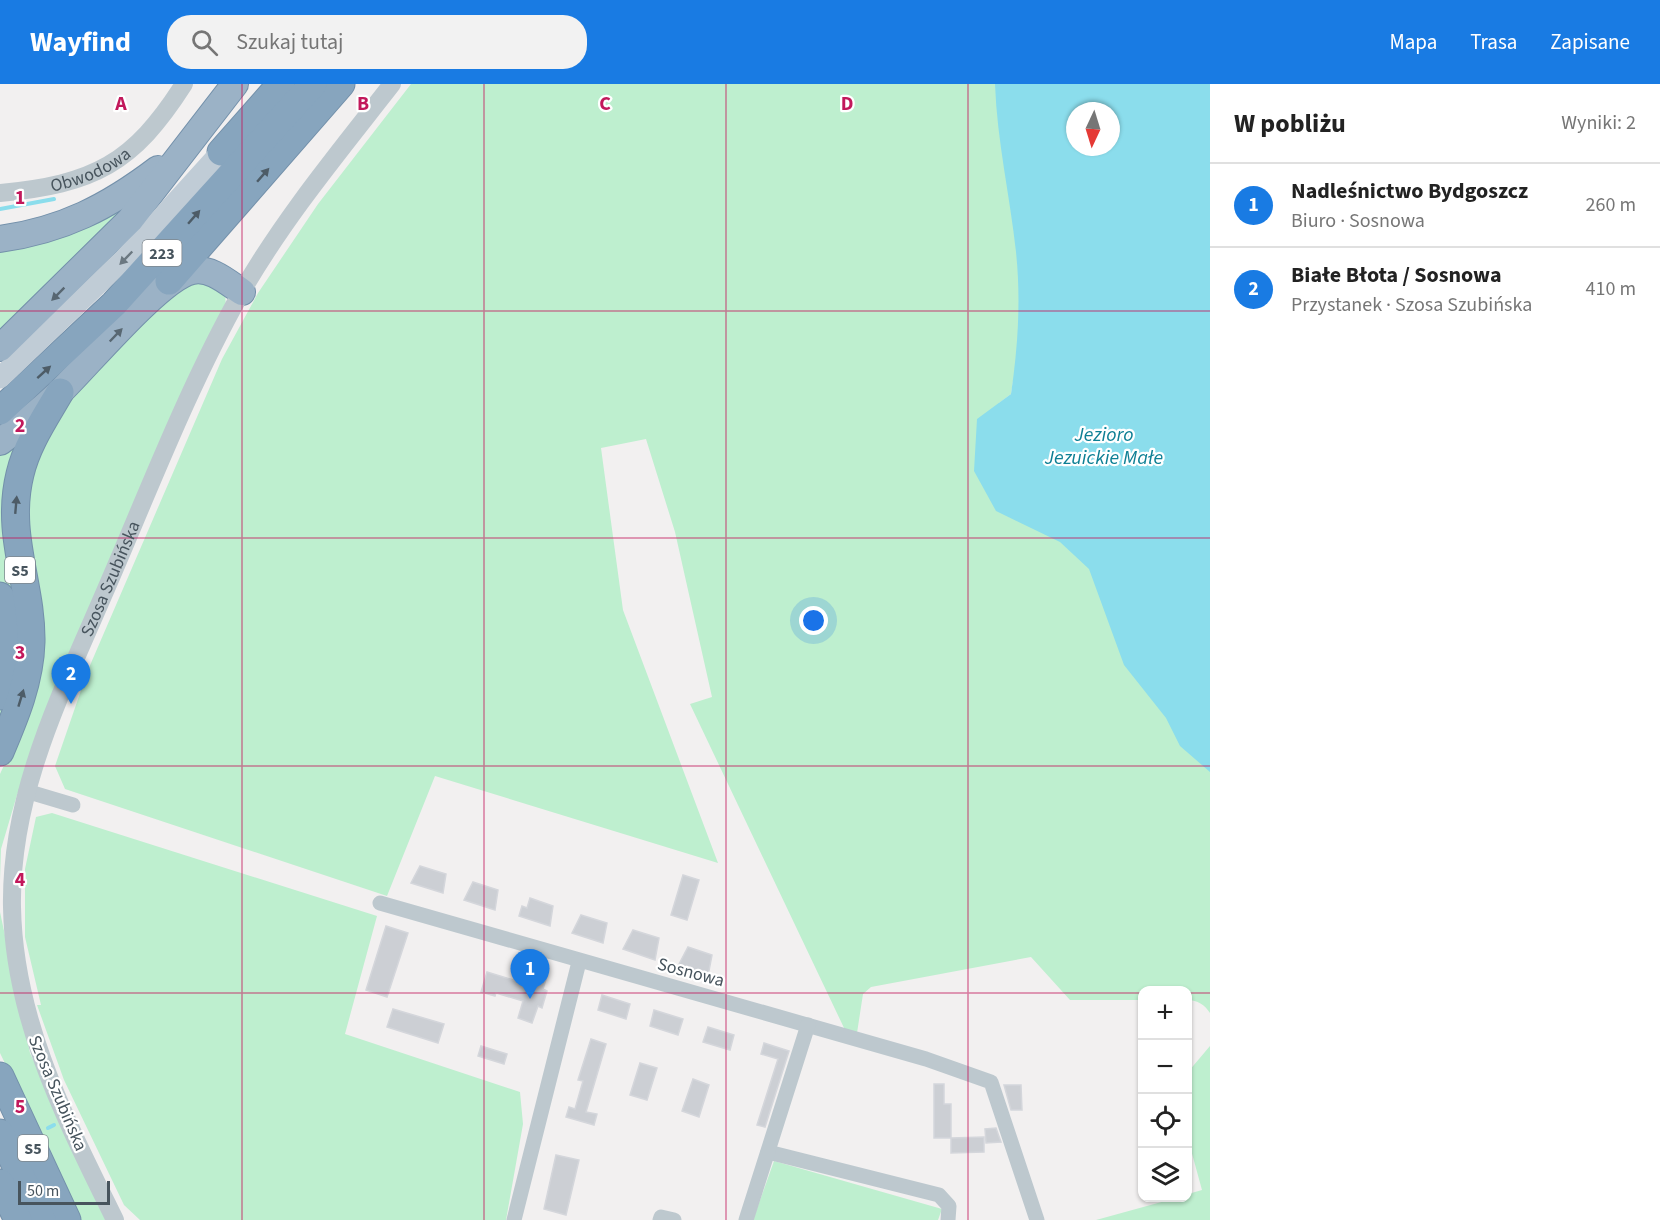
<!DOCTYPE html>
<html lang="pl">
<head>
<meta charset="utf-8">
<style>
	body { margin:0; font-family:"Source Sans 3",sans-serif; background:#f2f2f2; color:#222 }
	.controls { position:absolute; right:18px; bottom:18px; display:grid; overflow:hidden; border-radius:12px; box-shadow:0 2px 4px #0004 }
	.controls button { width:54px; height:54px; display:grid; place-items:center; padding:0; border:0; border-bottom:2px solid #e0e0e0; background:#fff; color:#222; font:30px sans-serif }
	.compass { position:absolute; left:1066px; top:18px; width:54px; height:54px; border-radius:50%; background:#fff; box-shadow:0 2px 4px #0004; rotate:184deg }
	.scale { position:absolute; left:18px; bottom:15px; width:92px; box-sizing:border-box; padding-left:6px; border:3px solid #47545d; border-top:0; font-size:16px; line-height:21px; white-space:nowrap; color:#47545d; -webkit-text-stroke:4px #fff; paint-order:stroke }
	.you { position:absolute; left:814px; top:537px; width:21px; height:21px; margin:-15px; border:4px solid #fff; border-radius:50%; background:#1a73e8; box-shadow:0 0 0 9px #1a73e833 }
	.badge { display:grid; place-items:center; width:39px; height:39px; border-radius:50%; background:#197be3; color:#fff; font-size:20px; font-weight:700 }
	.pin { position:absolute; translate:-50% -50px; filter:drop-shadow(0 2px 3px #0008) }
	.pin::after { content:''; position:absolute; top:32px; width:21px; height:18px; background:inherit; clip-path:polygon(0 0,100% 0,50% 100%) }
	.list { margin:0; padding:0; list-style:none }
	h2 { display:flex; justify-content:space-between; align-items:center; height:78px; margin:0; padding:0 24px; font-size:26px }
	h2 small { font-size:20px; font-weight:400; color:#767676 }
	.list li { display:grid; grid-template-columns:39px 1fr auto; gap:18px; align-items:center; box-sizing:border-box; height:84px; padding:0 24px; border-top:2px solid #e0e0e0 }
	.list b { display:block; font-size:22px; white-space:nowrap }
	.list p { margin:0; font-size:20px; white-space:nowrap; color:#767676 }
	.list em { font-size:20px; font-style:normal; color:#767676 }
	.icon { flex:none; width:33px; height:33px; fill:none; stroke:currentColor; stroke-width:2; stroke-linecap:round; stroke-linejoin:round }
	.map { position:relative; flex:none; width:1210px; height:1136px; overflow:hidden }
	header { display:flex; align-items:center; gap:36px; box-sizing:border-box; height:84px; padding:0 30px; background:#197be3; color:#fff }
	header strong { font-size:28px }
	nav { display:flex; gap:33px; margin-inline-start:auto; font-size:21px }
	.search { width:420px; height:54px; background:#f2f2f2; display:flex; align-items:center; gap:15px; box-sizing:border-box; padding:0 21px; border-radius:24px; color:#767676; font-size:22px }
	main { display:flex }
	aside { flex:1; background:#fff }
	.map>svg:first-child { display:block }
</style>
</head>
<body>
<header>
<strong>Wayfind</strong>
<div class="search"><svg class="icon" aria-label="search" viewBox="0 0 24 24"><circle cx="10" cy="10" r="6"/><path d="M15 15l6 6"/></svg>Szukaj tutaj</div>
<nav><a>Mapa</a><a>Trasa</a><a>Zapisane</a></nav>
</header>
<main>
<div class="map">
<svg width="1210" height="1136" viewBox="0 0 1210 1136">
	<rect width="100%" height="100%" fill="#f2f0f0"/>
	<g fill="#beefcf">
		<path d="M 411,0 L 1011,0 L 1026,277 L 1013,297 L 1011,310 L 999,319 L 1083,468 L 1210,680 L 1210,929 C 1205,921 1197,916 1188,916 L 1188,906 L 1142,906 L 1142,916 L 1070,916 L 1031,873 L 871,903 L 863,910 L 857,949 L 845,946 L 690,620 L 712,613 L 675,448 L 646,355 L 601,364 L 623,526 L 718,779 L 435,692 L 387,812 L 65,705 L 55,682 L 88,586 L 222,275 L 258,209 L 318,120 Z"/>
		<path d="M 146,104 L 0,254 L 0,163 Z"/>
		<path d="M 198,195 L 225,208 L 226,224 L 17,711 L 1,765 L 0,796 L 0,690 L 12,664 L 20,418 L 57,329 L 177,205 Z"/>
		<path d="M 28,343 L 24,536 L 0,654 L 0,624 L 10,516 L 0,498 L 0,367 Z"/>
		<path d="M 52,729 L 377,832 L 345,950 L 520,1008 L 523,1040 L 506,1136 L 140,1136 L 124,1121 L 64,996 L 37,921 L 41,921 L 25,853 L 25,785 L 36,733 Z"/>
		<path d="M 0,828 L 30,969 L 107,1136 L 81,1136 L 0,969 Z"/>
		<path d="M 1210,962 L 1210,1136 L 1096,1136 L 1176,1114 L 1188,1114 L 1188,1110 L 1202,1106 L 1188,1055 L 1188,988 Z"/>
		<path d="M 774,1077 L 942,1125 L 938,1136 L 753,1136 Z"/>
	</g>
	<path fill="#8bddec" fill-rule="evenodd" d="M 995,0 L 1210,0 L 1210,688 L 1180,662 L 1166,634 L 1124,581 L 1089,485 L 1060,458 L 996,427 L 974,387 L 977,335 L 1011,310 C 1018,263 1021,215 1016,168 C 1010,112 997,57 995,0 ZM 1075,27 L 1111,27 L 1111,63 L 1075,63 Z"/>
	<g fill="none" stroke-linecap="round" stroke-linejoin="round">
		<g stroke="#8bddec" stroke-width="4">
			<path d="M 0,125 L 54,115"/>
			<path d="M 48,1044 L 54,1041"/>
		</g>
	</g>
	<g fill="#cccfd4" stroke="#d4d6db" stroke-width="1.5">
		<path d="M 420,782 L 446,790 L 443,809 L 411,799 Z"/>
		<path d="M 683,791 L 699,796 L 687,836 L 671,831 Z"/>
		<path d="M 473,798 L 498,806 L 495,826 L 464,816 Z"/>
		<path d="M 530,814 L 553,822 L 550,842 L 519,832 L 522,822 L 527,824 Z"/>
		<path d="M 581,831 L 607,839 L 603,859 L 572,849 Z"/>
		<path d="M 386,842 L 408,849 L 387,913 L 366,906 Z"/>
		<path d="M 633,846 L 659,854 L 655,876 L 623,865 Z"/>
		<path d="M 688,863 L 712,871 L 708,892 L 678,882 Z"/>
		<path d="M 487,888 L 530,901 L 534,888 L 547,892 L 543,905 L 547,907 L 542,924 L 538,922 L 532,939 L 518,934 L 523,917 L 496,909 L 495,912 L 481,908 Z"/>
		<path d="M 602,911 L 630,920 L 626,935 L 598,926 Z"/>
		<path d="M 393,925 L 444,940 L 438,959 L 387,943 Z"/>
		<path d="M 654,926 L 683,935 L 678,951 L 650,942 Z"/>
		<path d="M 708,943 L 734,951 L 730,966 L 703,958 Z"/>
		<path d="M 591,955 L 606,960 L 586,1028 L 597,1030 L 594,1041 L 566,1033 L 569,1023 L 575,1025 L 583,997 L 578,996 Z"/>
		<path d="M 764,959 L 789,967 L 765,1043 L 757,1041 L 778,975 L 761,970 Z"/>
		<path d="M 481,962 L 507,970 L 504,980 L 478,972 Z"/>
		<path d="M 640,979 L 657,984 L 647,1016 L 630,1011 Z"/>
		<path d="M 693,995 L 709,1001 L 699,1033 L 682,1027 Z"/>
		<path d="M 934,1000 L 944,1000 L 944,1020 L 951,1020 L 951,1054 L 934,1054 Z"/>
		<path d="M 1004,1001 L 1021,1001 L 1022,1026 L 1011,1026 Z"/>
		<path d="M 996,1044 L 1001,1058 L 986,1059 L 985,1045 Z"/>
		<path d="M 984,1053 L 984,1068 L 951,1069 L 951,1054 Z"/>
		<path d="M 556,1071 L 579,1076 L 566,1131 L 544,1125 Z"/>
	</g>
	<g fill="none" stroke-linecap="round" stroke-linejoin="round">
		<g stroke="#7390aa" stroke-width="28">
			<g id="trunk">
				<path d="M 0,155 C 63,146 108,123 158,85"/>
				<path d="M 0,264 L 130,136 L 235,0"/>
				<path d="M 0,358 C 21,342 42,326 60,308 C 88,281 160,194 192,187 C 211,183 227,198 242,208"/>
			</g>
		</g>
		<g stroke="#7390aa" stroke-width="29">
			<g id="motorway">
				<path d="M 221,68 L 281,0"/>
				<path d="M 169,197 L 341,0"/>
				<path d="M 0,327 L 114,220 L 313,0"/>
				<path d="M 0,512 C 17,540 19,584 0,612"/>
				<path d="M 0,668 C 15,633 30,597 31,558 C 32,500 5,451 20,390 C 27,360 45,334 60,308"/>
				<path d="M 0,992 L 67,1136"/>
				<path d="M 0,1049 L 42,1136"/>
				<path d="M 0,1099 L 18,1136"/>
			</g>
		</g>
		<g stroke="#bdc8ce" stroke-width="15">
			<path d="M 26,707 L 73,721"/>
			<path d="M 380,819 L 926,975 L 991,998 L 1037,1136"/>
			<path d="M 768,1068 L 939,1111 L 949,1122 L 948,1136"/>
			<path d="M 514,1136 L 579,878"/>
			<path d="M 660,1136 L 661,1133 L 674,1136"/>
			<path d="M 746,1136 L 808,941"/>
		</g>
		<g stroke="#bdc8ce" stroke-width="18">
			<path id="s1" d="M 0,109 C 94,100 133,80 184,0"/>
			<path id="s2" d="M 115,1136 C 66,1036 14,937 12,823 C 10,711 60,612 103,512 C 147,411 187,305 241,209 C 284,134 339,68 392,0"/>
		</g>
		<path stroke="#c0ccd6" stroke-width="21" d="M 0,294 L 124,175 L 221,68"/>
		<use href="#trunk" stroke="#9bb2c6" stroke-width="26"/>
		<use href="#motorway" stroke="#87a5be" stroke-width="27"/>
	</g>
	<defs><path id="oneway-solid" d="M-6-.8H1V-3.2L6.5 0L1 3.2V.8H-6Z" transform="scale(1.5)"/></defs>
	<g fill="#4d5c67">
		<use href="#oneway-solid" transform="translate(263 91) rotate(-49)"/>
		<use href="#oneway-solid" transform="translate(194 133) rotate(-49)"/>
		<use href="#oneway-solid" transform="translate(44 288) rotate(-42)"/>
		<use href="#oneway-solid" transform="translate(16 421) rotate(-85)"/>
		<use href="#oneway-solid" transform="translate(21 614) rotate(-73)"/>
	</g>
	<use fill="#6b7881" href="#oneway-solid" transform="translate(126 174) rotate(134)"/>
	<g fill="#586772">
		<use href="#oneway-solid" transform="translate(58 210) rotate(135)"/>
		<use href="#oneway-solid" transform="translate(116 251) rotate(-46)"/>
	</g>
	<path fill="none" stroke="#c2185b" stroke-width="1.5" stroke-opacity="0.55" d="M 242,0 L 242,1136M 484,0 L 484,1136M 726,0 L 726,1136M 968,0 L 968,1136M 0,227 L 1210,227M 0,454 L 1210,454M 0,682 L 1210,682M 0,909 L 1142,909M 1188,909 L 1210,909"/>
	<g text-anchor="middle" stroke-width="4.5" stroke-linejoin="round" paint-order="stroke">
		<g fill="#fff" stroke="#7e878e" stroke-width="1.5">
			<rect x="142.5" y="156" width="39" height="26" rx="4.5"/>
			<rect x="5" y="473" width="30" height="26" rx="4.5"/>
			<rect x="18" y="1051" width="30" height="26" rx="4.5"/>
		</g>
		<g font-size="16" font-weight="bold" fill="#47545d">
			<text x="162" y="175">223</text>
			<text x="20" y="492">S5</text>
			<text x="33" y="1070">S5</text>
		</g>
		<g font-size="18" fill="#47545d" stroke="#fff">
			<text dy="6" stroke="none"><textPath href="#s1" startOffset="94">Obwodowa</textPath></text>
			<text dy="6" stroke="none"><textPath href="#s2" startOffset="678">Szosa Szubińska</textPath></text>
			<text transform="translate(691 888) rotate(15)" y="6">Sosnowa</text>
			<text transform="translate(58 1009) rotate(67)" y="6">Szosa Szubińska</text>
		</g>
		<g font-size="20" font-style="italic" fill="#0d7f94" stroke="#fff">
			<text x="1104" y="357">Jezioro<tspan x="1104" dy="23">Jezuickie Małe</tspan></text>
		</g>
	</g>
	<g font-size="20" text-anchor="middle" font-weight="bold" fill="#c2185b" stroke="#fff" stroke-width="4.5" stroke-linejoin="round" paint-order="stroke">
		<text x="121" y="26">A</text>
		<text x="363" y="26">B</text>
		<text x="605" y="26">C</text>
		<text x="847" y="26">D</text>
		<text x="20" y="120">1</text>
		<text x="20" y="348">2</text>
		<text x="20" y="575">3</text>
		<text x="20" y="802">4</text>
		<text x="20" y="1029">5</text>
	</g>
</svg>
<div class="controls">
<button>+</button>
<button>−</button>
<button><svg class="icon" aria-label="locate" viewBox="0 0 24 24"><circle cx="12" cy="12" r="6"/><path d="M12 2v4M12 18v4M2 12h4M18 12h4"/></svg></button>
<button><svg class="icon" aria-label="layers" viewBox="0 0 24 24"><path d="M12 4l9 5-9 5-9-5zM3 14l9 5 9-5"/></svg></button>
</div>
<svg class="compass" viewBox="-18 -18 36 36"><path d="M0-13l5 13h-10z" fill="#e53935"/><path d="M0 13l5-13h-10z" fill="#767676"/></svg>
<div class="scale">50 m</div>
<div class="you"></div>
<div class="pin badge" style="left:530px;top:915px">1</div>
<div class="pin badge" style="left:71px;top:620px">2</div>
</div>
<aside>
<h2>W pobliżu<small>Wyniki: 2</small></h2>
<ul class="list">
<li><span class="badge">1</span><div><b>Nadleśnictwo Bydgoszcz</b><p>Biuro · Sosnowa</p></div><em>260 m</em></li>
<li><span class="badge">2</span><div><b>Białe Błota / Sosnowa</b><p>Przystanek · Szosa Szubińska</p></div><em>410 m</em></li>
</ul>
</aside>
</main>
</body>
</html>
